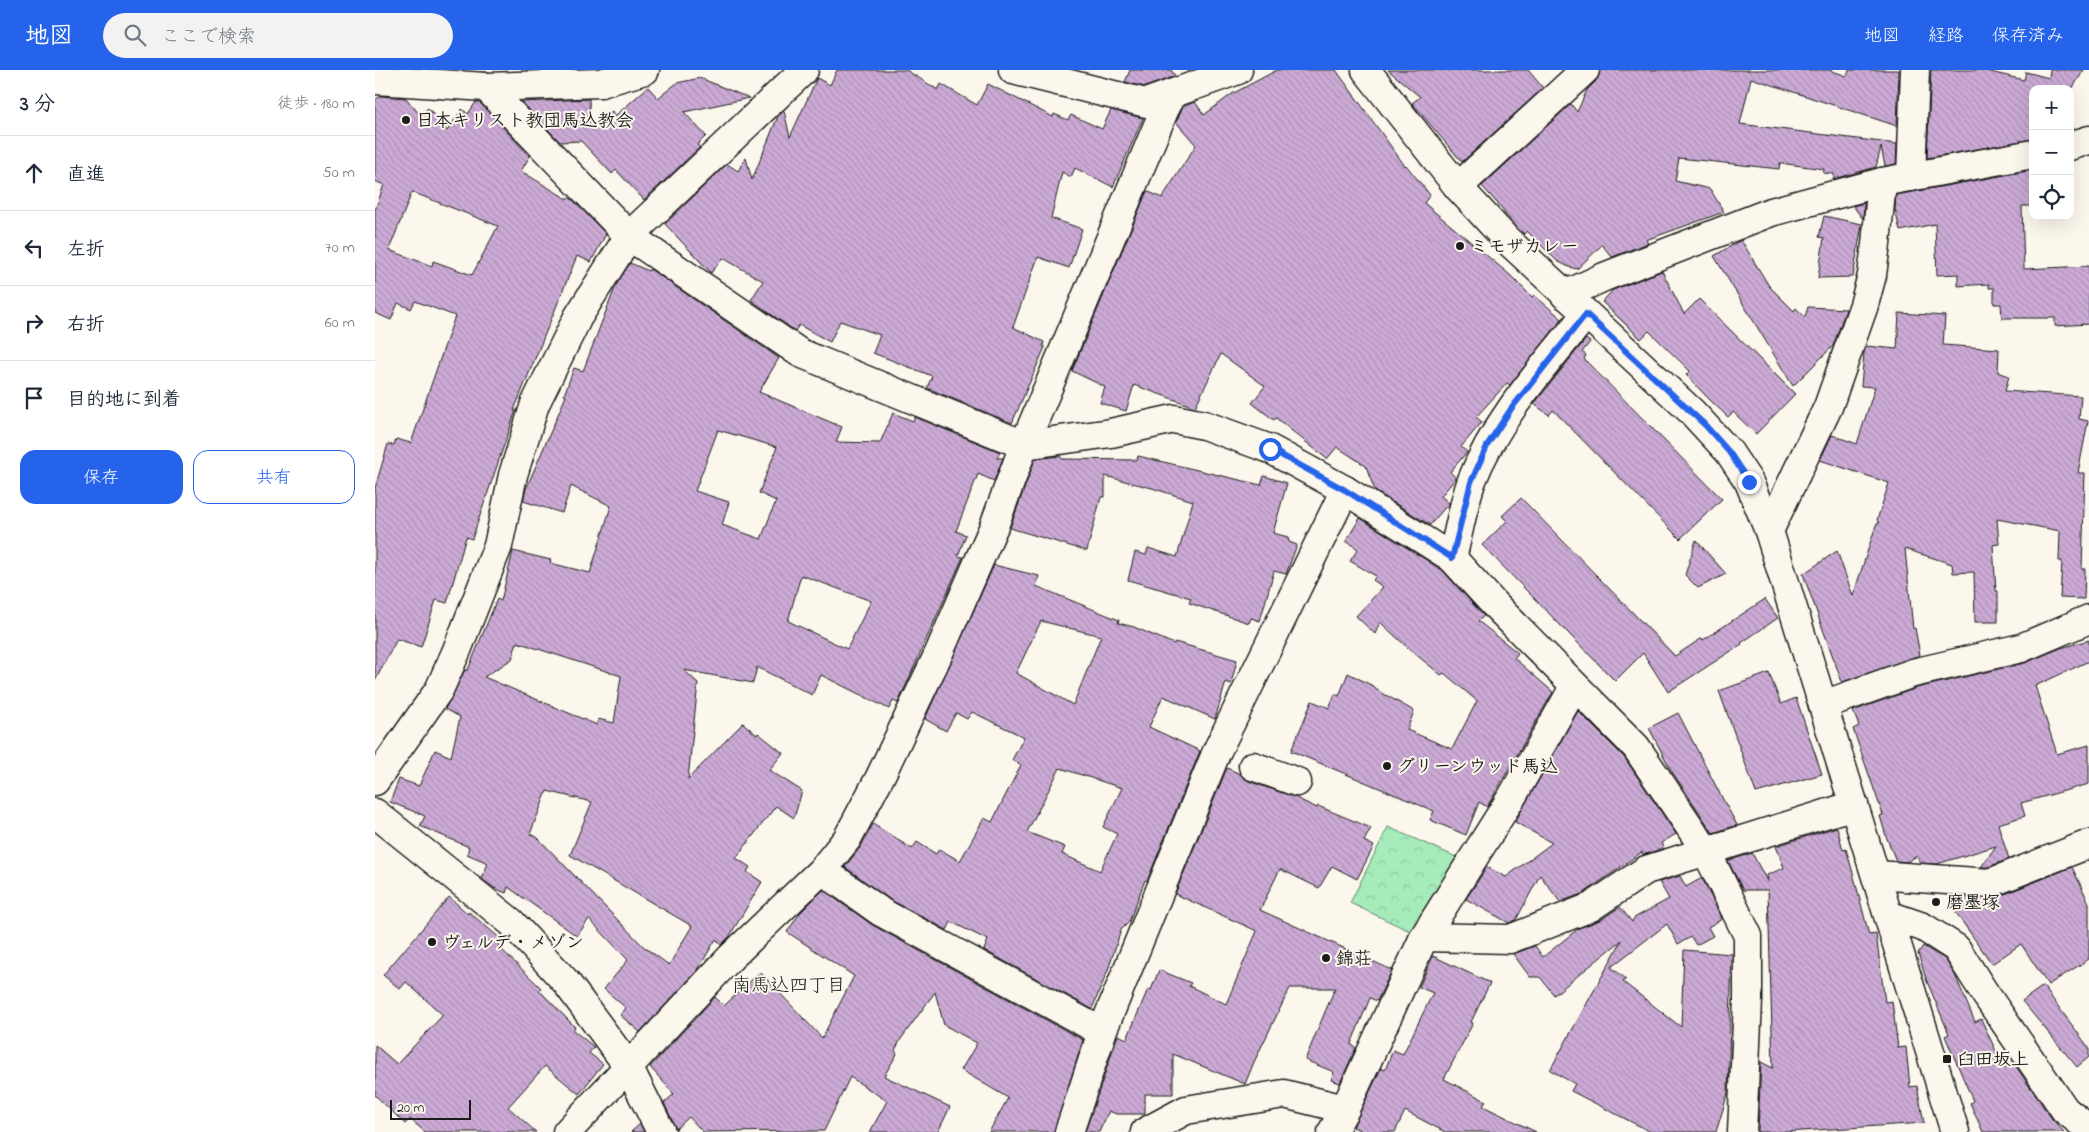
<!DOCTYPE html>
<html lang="ja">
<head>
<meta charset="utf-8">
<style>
	body { margin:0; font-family:"Indie Flower","Klee One",sans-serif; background:#f2f2f3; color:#1f2937 }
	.controls { position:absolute; right:15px; top:15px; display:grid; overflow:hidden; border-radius:10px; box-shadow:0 5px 20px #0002 }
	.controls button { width:45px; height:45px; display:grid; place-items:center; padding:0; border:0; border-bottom:1px solid #e0e1e3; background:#fff; color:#1f2937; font:25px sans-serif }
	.scale { position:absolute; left:15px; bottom:12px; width:81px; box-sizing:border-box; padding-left:5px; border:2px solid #1c1c1c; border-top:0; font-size:14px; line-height:18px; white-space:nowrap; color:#1c1c1c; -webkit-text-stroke:4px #fbf7ec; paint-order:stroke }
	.stop { position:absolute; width:15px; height:15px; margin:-11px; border:4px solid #2563eb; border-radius:50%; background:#fff }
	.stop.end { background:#2563eb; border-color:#fff; box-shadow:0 1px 5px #0008 }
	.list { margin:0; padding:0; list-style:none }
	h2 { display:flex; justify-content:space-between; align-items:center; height:65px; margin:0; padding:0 20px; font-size:21px }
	h2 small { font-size:16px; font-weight:400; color:#747a83 }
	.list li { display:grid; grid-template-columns:32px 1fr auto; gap:15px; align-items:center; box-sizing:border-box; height:75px; padding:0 20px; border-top:1px solid #e0e1e3 }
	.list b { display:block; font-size:19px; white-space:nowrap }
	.list em { font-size:16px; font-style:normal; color:#747a83 }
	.actions { display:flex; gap:10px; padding:15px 20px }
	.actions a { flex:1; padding:11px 0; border:1px solid #2563eb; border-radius:15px; text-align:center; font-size:18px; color:#2563eb }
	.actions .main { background:#2563eb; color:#fff }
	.icon { flex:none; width:28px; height:28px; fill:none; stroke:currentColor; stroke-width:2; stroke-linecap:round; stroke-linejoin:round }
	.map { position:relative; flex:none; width:1714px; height:1062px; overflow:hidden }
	header { display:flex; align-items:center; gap:30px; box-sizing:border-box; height:70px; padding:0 25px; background:#2563eb; color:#fff }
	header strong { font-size:24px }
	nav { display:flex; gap:28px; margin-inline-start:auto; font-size:18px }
	.search { width:350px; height:45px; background:#f2f2f3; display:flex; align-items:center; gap:12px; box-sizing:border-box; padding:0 18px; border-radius:28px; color:#747a83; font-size:19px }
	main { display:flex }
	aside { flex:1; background:#fff }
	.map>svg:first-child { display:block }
</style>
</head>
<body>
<header>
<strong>地図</strong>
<div class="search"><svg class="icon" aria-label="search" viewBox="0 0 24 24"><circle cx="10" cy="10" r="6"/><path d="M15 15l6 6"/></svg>ここで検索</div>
<nav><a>地図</a><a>経路</a><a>保存済み</a></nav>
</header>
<main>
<aside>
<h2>3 分<small>徒歩 · 180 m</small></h2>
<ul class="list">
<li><svg class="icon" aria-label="ahead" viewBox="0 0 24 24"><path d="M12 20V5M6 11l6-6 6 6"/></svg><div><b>直進</b></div><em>50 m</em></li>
<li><svg class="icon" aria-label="left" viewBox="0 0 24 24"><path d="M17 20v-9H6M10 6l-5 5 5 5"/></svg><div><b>左折</b></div><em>70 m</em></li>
<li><svg class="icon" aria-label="right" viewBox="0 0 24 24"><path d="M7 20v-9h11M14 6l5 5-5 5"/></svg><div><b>右折</b></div><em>60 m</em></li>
<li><svg class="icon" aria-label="arrive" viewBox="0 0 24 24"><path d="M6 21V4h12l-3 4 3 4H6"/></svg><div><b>目的地に到着</b></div></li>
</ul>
<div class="actions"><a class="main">保存</a><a>共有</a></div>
</aside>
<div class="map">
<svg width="1714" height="1062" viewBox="0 0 1714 1062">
	<defs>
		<pattern id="park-crowns" width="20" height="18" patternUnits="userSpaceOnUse" patternTransform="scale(1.25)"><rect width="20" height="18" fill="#a5ecba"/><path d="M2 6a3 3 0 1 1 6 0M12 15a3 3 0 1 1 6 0" fill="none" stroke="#8dca9f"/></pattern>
		<pattern id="building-back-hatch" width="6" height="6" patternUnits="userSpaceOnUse" patternTransform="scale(1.25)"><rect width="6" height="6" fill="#cbaad5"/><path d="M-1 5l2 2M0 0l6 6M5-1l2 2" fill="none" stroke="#ae92b6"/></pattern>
	</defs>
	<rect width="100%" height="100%" fill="#fbf7ec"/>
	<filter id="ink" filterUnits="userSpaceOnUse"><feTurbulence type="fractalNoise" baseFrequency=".02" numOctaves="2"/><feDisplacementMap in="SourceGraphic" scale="10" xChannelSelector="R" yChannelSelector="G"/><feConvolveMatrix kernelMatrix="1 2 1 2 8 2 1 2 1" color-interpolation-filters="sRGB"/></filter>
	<g filter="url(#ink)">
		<path fill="url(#park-crowns)" stroke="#60846b" d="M 1013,757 L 1088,790 L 1041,864 L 975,833 Z"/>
		<g fill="url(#building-back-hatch)" stroke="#1c1c1c" fill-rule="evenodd">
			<path d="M 462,0 L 531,0 L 563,20 L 566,14 L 602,35 L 613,14 L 678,47 L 679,44 L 693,50 L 696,45 L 727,59 L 736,40 L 768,48 L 738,117 L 700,98 L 696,107 L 687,102 L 676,148 L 707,159 L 694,198 L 663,187 L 638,257 L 669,272 L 668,276 L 670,277 L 637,353 L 552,318 L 557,306 L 498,283 L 505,265 L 465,251 L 455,272 L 424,255 L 420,261 L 376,230 L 388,211 L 348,188 L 336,203 L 290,154 L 352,94 L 363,101 L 371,88 L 377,110 L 403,46 L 409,41 L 415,67 L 442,8 L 455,15 Z"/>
			<path d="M 755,0 L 796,0 L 800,6 L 770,17 L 750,12 Z"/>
			<path d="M 902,0 L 961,0 L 1030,96 L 1031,95 L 1055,125 L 1049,133 L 1135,205 L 1157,227 L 1159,225 L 1187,249 L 1135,315 L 1132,313 L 1101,347 L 1107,352 L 1086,377 L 1092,382 L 1075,402 L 1081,408 L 1066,426 L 1074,433 L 1055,455 L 1000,421 L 991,396 L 962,377 L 952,389 L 901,348 L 899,350 L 877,333 L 890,316 L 846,284 L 820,337 L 759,315 L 751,341 L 725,333 L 730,317 L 697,301 L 772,121 L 787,128 L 821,75 L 801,52 L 808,36 L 820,32 L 829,45 L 857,24 Z"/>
			<path d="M 1013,0 L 1153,0 L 1168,18 L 1087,92 L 1037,33 L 1045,27 Z"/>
			<path d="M 1225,0 L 1454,0 L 1472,6 L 1474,0 L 1524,0 L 1522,56 L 1376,8 L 1365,54 L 1522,74 L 1521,94 L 1510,96 L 1506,77 L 1501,97 L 1459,109 L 1459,104 L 1448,103 L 1449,99 L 1405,93 L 1404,99 L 1304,88 L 1300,111 L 1335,119 L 1349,142 L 1271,170 L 1273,173 L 1237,187 L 1227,175 L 1202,199 L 1194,197 L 1182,191 L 1152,161 L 1149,164 L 1129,143 L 1130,142 L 1107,116 L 1196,34 L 1202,42 L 1212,20 L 1221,11 Z"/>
			<path d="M 1556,0 L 1607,0 L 1649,10 L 1651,2 L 1674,8 L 1675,0 L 1709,0 L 1695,22 L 1695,19 L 1658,19 L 1658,69 L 1552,88 Z"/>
			<path d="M 325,8 L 374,28 L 309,42 L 331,66 L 322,75 L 325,77 L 269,130 L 241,100 L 237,104 L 206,71 L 185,72 L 147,32 L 214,29 L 215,58 L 237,41 L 240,46 L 273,17 L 283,28 L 302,13 Z"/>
			<path d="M 6,26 L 31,28 L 45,45 L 53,38 L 72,61 L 87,39 L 93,44 L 101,32 L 104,32 L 155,86 L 146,101 L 192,129 L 193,127 L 198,130 L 231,164 L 216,192 L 202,186 L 139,340 L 141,340 L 97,469 L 91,467 L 72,533 L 61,530 L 46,577 L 22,569 L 0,611 L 0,418 L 13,374 L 19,375 L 21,369 L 36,373 L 80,246 L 40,231 L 36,239 L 23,233 L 16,250 L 0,243 L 0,140 L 9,115 L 0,111 L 0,30 ZM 37,122 L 123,156 L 97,205 L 58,191 L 57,196 L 14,180 Z"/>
			<path d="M 1658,100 L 1658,136 L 1647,136 L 1649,199 L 1714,196 L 1714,254 L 1680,256 L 1680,248 L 1627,248 L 1626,234 L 1619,234 L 1619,218 L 1614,218 L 1614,214 L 1583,216 L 1583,204 L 1562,205 L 1560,154 L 1525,161 L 1520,139 L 1521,125 Z"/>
			<path d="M 1489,133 L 1488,149 L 1478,136 Z"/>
			<path d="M 1449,146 L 1487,154 L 1478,207 L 1443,208 L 1449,168 L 1444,167 Z"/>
			<path d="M 1366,170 L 1394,216 L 1419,241 L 1421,238 L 1430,247 L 1433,237 L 1471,239 L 1458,276 L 1418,316 L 1339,186 Z"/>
			<path d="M 255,193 L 274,201 L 275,199 L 404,288 L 384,322 L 467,357 L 461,372 L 505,373 L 518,343 L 538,351 L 540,347 L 625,382 L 622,388 L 628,388 L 619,411 L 603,404 L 581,461 L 591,465 L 583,486 L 588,487 L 523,633 L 518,631 L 514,639 L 446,605 L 437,625 L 382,597 L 378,613 L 309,600 L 323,613 L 313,709 L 368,653 L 382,665 L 383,663 L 408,683 L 394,700 L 427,721 L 419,748 L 401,736 L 361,788 L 375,797 L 372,802 L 387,812 L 354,867 L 346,875 L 341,869 L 322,901 L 265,962 L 245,945 L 251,938 L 229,919 L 253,890 L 214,849 L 202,866 L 133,817 L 131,823 L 119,818 L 107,809 L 113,793 L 92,784 L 94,777 L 45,756 L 50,746 L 15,732 L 24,709 L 44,716 L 60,680 L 76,687 L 85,647 L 70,639 L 90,600 L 93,600 L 122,529 L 126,531 L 138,481 L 176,490 L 175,493 L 215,503 L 236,436 L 196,416 L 187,443 L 148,431 L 151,419 L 191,326 L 189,325 L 199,298 L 208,301 L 241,215 ZM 343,360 L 402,377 L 384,423 L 401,431 L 386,469 L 347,455 L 354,432 L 320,421 ZM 426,505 L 496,531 L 472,579 L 413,551 ZM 142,572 L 246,606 L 239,653 L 223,649 L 222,655 L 109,607 L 137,589 ZM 172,721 L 217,732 L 195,785 L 317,856 L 294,895 L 269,877 L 162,767 L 155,764 Z"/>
			<path d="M 1287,201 L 1309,244 L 1324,229 L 1420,324 L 1381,364 L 1358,342 L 1353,347 L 1334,329 L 1311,305 L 1315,301 L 1274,261 L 1266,269 L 1227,232 L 1238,220 Z"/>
			<path d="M 1524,243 L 1570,246 L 1568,275 L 1624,279 L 1623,302 L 1634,306 L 1630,321 L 1706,326 L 1704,349 L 1713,351 L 1703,403 L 1710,403 L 1707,499 L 1710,499 L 1709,529 L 1685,528 L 1687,491 L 1684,491 L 1685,461 L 1622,449 L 1624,474 L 1618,475 L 1621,521 L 1623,521 L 1623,552 L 1600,552 L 1599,502 L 1578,503 L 1577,494 L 1530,479 L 1538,559 L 1540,558 L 1545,585 L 1467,612 L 1428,504 L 1462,481 L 1478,526 L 1501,455 L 1504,453 L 1502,450 L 1514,413 L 1445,390 L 1457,365 L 1482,374 L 1500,317 L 1486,316 L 1489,283 L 1491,276 L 1522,279 Z"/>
			<path d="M 1211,269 L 1215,272 L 1207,282 L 1211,285 L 1209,289 L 1347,429 L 1305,469 L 1178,340 L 1174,345 L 1159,334 Z"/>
			<path d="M 685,386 L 687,389 L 762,390 L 763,386 L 886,415 L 889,406 L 912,413 L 898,463 L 913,467 L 914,472 L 922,475 L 911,504 L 899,501 L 885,551 L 876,548 L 874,553 L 814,533 L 816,528 L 753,510 L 760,482 L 771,485 L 773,478 L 802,487 L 818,431 L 777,418 L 730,406 L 730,427 L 726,427 L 712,481 L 635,458 L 660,389 Z"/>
			<path d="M 1146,428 L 1300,586 L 1327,568 L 1328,570 L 1390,529 L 1403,548 L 1366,573 L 1367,574 L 1293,622 L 1268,583 L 1240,611 L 1107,475 L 1132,451 L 1127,446 Z"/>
			<path d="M 985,448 L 1067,500 L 1109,546 L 1103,551 L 1143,583 L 1139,588 L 1178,622 L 1112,737 L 1104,732 L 1091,765 L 1055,750 L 1059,741 L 916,681 L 937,631 L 954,638 L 960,624 L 964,626 L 973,603 L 1000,617 L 1000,619 L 1039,641 L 1032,660 L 1077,679 L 1102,631 L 1069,603 L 1066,605 L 1033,578 L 1005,552 L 1000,564 L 981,546 L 1008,517 L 998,510 L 1001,506 L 975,491 L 983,479 L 971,471 Z"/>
			<path d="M 1321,470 L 1351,504 L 1323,518 L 1310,505 Z"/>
			<path d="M 619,495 L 664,506 L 661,516 L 744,550 L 743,553 L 759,557 L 799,574 L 800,572 L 862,590 L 856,614 L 851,612 L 840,649 L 788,626 L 774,657 L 825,681 L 772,811 L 770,810 L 754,852 L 746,860 L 733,900 L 717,939 L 609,880 L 613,870 L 576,852 L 572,860 L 514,829 L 470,797 L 486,776 L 498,754 L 537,779 L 542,772 L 561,784 L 564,779 L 585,791 L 609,748 L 617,752 L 646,695 L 637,690 L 649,667 L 597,642 L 592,649 L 581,643 L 571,661 L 550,649 ZM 666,551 L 726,566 L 698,635 L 641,603 ZM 685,698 L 747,718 L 728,757 L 742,764 L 725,801 L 687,784 L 690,777 L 652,762 Z"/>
			<path d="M 1714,570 L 1714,591 L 1660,616 L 1682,684 L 1714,675 L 1714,714 L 1646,733 L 1650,746 L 1623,754 L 1634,789 L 1613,797 L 1606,797 L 1621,776 L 1562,794 L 1546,793 L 1542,786 L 1532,792 L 1521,791 L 1511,766 L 1505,746 L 1508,745 L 1478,659 L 1484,656 L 1478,641 L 1542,618 L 1650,593 L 1686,578 Z"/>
			<path d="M 1394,603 L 1406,634 L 1421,628 L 1447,704 L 1381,723 L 1344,621 Z"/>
			<path d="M 1203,641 L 1249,687 L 1301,764 L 1286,773 L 1289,778 L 1268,785 L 1267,782 L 1209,823 L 1185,832 L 1165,805 L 1141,850 L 1134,853 L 1091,829 L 1112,797 L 1131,807 L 1177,773 L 1140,752 Z"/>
			<path d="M 1303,643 L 1344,722 L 1362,755 L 1338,763 L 1296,700 L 1274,658 Z"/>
			<path d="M 852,698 L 865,704 L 873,711 L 919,727 L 942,738 L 943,736 L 996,758 L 989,771 L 999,776 L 982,809 L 957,796 L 944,818 L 905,799 L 885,840 L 1017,900 L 1002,931 L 995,928 L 976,974 L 981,978 L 965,1013 L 956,1010 L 959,1002 L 930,990 L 960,918 L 915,918 L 879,992 L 870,1014 L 798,984 L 798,1024 L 770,1024 L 770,1044 L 741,1044 L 734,1041 L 724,1062 L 710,1062 L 743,965 L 752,969 L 773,919 L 776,920 L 784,900 L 816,913 L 814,916 L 851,934 L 882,861 L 800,824 Z"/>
			<path d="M 1462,757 L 1468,780 L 1471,779 L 1478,803 L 1494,865 L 1501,864 L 1510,932 L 1517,931 L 1523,978 L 1531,977 L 1535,1017 L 1542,1016 L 1549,1053 L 1411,1062 L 1383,1062 L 1386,992 L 1398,998 L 1393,820 L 1368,820 L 1353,791 L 1377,783 L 1393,813 L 1392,805 L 1409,798 L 1401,776 Z"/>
			<path d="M 1697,797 L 1714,833 L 1714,889 L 1673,915 L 1646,874 L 1617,894 L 1577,837 L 1584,827 L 1620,828 Z"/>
			<path d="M 1305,806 L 1311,817 L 1327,808 L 1347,849 L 1333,857 L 1338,866 L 1321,875 L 1316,867 L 1303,874 L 1292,854 L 1236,897 L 1251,909 L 1248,912 L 1306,957 L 1309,880 L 1357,884 L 1353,1023 L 1341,1062 L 1276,1062 L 1196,1021 L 1200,1014 L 1175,1000 L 1247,870 L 1179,925 L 1165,907 L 1155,907 L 1138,884 L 1160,876 L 1168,887 L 1204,858 L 1225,850 L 1245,837 L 1257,852 L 1259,848 L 1294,829 L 1284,812 Z"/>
			<path d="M 448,820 L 499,856 L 708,970 L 679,1062 L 614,1062 L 633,1028 L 586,1000 L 602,973 L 569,955 L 560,922 L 526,969 L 520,980 L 522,984 L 509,1006 L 575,1037 L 563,1062 L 495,1062 L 512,1031 L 475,1007 L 449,1061 L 328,1062 L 314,1047 L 301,1059 L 289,1033 L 299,1024 L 275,997 L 340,927 L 349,936 L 385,902 L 447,968 L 479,906 L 412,862 L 425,843 Z"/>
			<path d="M 74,827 L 93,844 L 94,842 L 127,870 L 123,876 L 166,918 L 164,920 L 200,957 L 198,960 L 219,977 L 214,983 L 228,994 L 204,1024 L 170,996 L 133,1037 L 161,1062 L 50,1062 L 35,1049 L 30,1054 L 0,1025 L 0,975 L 22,994 L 68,945 L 31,912 L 25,919 L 8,905 Z"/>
			<path d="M 1548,876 L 1570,889 L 1580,905 L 1600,952 L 1606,949 L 1629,998 L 1638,992 L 1677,1049 L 1689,1062 L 1608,1062 L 1595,1033 L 1598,1031 L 1570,966 L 1574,964 L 1551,909 L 1543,883 Z"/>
			<path d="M 1058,886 L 1115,913 L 1096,952 L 1098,953 L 1069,1009 L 1111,1031 L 1108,1036 L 1161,1062 L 1070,1062 L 1030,1041 L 1020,1062 L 989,1062 L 978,1057 L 1006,998 L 1010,1000 L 1018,980 L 1028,984 L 1058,923 L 1044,917 Z"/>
			<path d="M 1668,916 L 1714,978 L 1714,987 L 1702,997 L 1647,931 Z"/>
			<path d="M 265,1054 L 269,1062 L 256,1062 Z"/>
		</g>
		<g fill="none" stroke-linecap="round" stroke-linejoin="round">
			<g stroke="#1c1c1c" stroke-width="31">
				<g id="street">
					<path d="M 638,0 L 771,33 L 863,0"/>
					<path d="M 0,10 L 111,17 L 226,13 L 270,0"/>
					<path d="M 111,17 L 254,166 L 425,283 L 649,375 L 736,363 L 799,349 L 829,355 L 895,379 L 970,420 L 1077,488 L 1119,534 L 1261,677 L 1331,781 L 1373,866 L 1373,930 L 1367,1062"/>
					<path d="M 1695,76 L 1714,70"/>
					<path d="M 1536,107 L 1540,0"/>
					<path d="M 1083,117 L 1210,0"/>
					<path d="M 1190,225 L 1229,207 L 1396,142 L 1507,112 L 1658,84"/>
					<path d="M 1394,461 L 1453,337 L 1489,235 L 1497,205 L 1501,174 L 1507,112"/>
					<path d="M 1077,488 C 1084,462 1088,434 1097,410 C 1122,347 1169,297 1211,244"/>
					<path d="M 1448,635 L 1538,603 L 1646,578 L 1714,549"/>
					<path d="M 878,696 L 922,712"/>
					<path d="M 0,711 L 64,620 L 82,580 L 123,476 L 138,405 L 160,334 L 203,247 L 254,166 L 429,0"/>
					<path d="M 0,743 L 136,852 L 191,912 L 253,996 L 286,1062"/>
					<path d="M 447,800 L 506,842 L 727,962"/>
					<path d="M 1501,805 L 1615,813 L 1714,774"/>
					<path d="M 1513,845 L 1548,857 L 1581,878 L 1609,922 L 1690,1040 L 1714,1059"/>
					<path d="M 1049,867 L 1135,869 L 1216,837 L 1271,800 L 1479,735"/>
					<path d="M 192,1062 L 356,887 L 447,800 L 472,769 L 505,707 L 563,585 L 619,456 L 649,375 L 796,24"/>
					<path d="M 694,1062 L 727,962 L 842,681 L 970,420"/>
					<path d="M 770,1062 L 811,1040 L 909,1024 L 970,1039"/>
					<path d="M 957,1062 L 970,1039 L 1049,867 L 1138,725 L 1199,617"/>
				</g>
			</g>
			<g stroke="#1c1c1c" stroke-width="31">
				<path id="secondary" d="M 991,0 L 1083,117 L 1131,169 L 1317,342 L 1354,382 L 1374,412 L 1394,461 L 1580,1062"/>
			</g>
			<use href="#street" stroke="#fbf7ec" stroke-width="28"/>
			<use href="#secondary" stroke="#fbf7ec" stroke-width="28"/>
		</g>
	</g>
	<g fill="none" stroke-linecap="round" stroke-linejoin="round" filter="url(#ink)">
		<path stroke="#2563eb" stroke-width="6" d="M 895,379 L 970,420 L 1077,488 L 1096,412 L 1113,374 L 1136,339 L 1211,244 L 1330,355 L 1354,382 L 1374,412"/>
	</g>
	<g fill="#1c1c1c" stroke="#fbf7ec" stroke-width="2">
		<circle cx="31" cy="50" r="5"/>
		<circle cx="1085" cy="176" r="5"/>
		<circle cx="1012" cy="696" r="5"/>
		<circle cx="1561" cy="832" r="5"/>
		<circle cx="57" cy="872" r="5"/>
		<circle cx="951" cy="888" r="5"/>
		<rect x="1567" y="984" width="10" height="10" rx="2.5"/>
	</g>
	<g text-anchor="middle" stroke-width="4" stroke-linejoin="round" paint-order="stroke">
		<g font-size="18" font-weight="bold" fill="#1c1c1c" stroke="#fbf7ec" text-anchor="start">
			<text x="41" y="56">日本キリスト教団馬込教会</text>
			<text x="1095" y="182">ミモザカレー</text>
			<text x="1022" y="702">グリーンウッド馬込</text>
			<text x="1571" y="838">磨墨塚</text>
			<text x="67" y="878">ヴェルデ・メゾン</text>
			<text x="961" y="894">錦荘</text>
			<text x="1582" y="995">臼田坂上</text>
		</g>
		<g font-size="19" fill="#1c1c1c" stroke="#fbf7ec">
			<text x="414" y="921">南馬込四丁目</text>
		</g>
	</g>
</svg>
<div class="controls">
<button>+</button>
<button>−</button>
<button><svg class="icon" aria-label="locate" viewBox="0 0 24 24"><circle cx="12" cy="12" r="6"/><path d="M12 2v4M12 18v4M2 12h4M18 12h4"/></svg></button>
</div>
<div class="scale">20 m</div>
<div class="stop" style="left:895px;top:379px"></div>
<div class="stop end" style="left:1374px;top:412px"></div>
</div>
</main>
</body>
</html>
